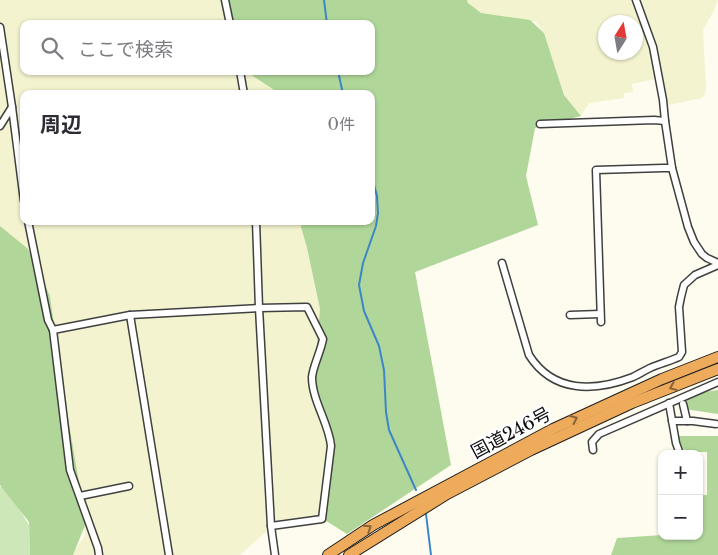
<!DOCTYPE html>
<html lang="ja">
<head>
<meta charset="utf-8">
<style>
	body { margin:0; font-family:"Libre Baskerville","Noto Sans JP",serif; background:#f2f2f3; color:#2b2b33 }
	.controls { position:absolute; right:15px; bottom:15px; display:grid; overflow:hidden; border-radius:10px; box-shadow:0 1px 4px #0004 }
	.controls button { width:45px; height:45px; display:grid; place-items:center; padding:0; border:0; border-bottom:1px solid #e1e1e2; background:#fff; color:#2b2b33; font:25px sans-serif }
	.compass { position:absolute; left:598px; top:15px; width:45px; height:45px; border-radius:50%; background:#fff; box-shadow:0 1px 4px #0004; rotate:11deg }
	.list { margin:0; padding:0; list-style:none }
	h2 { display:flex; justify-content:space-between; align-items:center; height:65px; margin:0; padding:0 20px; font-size:21px }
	h2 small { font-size:16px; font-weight:400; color:#7c7c81 }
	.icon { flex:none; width:28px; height:28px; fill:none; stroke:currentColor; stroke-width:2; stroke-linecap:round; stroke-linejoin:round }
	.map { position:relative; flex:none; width:718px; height:555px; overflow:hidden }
	.search { position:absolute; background:#fff; box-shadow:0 1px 4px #0004; left:20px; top:20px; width:355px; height:55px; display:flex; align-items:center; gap:12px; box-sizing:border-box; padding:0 18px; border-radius:10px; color:#7c7c81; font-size:19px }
	.panel { position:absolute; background:#fff; box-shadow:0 1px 4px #0004; left:20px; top:90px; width:355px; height:135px; border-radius:10px }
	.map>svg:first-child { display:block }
</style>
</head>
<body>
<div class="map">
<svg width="718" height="555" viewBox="0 0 718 555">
	<rect width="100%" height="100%" fill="#fefcee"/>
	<g fill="#f3f3cf" fill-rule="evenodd">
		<path d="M 0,0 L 221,0 L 226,24 L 24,24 L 24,71 L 248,71 L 250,74 L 280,94 L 24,94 L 24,221 L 302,221 L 301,227 L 307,248 L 320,309 L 330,444 L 320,515 L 266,532 L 240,555 L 72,555 L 85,535 L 75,459 L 61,397 L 51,304 L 35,255 L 0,230 Z"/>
		<path d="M 466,0 L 633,0 L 647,35 L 655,79 L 632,84 L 633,92 L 624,93 L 624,98 L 589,103 L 581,116 L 564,95 L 544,33 L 536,22 L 512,17 L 489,17 L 474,10 ZM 606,22 L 636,22 L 636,52 L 606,52 Z"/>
		<path d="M 641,0 L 718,0 L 713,12 L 705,26 L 703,31 L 706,89 L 705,94 L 702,98 L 668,105 L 667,103 L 655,46 Z"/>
	</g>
	<path fill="#cde7b9" d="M 5,486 L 29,525 L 30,555 L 0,555 L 0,487 Z"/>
	<g fill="#b0d799">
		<path d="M 228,0 L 467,0 L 468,3 L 481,13 L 530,20 L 544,33 L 564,95 L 581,116 L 535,128 L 526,176 L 538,225 L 415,272 L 451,465 L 347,534 L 323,519 L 330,444 L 314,380 L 320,309 L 307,248 L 301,227 L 302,221 L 371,221 L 371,94 L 280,94 L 250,74 L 248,71 L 371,71 L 371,24 L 231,24 Z"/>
		<path d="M 0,226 L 28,249 L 50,296 L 62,383 L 86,523 L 73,555 L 30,555 L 29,522 L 0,485 Z"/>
		<path d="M 718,390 L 718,414 L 684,409 L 683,401 L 698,393 Z"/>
		<path d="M 677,436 L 718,436 L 718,555 L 611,555 L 617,538 L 662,535 L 699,536 L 699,495 L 707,495 L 707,452 L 685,452 Z"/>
	</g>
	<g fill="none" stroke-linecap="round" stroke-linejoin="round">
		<g stroke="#3e86c8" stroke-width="2">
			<path d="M 324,0 L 327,24"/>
			<path d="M 338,71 L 343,94"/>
			<path d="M 371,174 L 377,196 L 378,213 L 376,226 L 363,263 L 359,285 L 364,311 L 379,346 L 384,370 L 386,412 L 389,430 L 416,490"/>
			<path d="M 426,514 L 431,555"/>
		</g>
		<g stroke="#404040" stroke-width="9">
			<g id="minor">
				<path d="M 225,0 L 230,24"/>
				<path d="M 636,0 L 653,47 L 663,100 L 665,121 L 672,168 L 688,227 L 694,242 L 702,254 L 707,258 L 718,263"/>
				<path d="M 0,27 L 12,107 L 24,201"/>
				<path d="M 240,71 L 244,94"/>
				<path d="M 540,124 L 654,120 L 665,121"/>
				<path d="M 0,126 L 12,107"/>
				<path d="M 28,221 L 48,320 L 53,330 L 130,315 L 259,308 L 307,307 L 323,339 C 321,351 313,366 312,377 C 312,401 329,423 331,446 L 322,519 L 271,526"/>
				<path d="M 256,221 L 259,308 L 271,526 L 275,555"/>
				<path d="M 502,263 L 529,355 C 553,393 594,392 633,377 C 639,374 644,371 650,368 C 659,364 670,361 679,357 L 682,352 L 679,307 L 681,297 L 684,285 L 695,275 L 718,265"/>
				<path d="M 130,315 L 169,555"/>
				<path d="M 570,315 L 600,314"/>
				<path d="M 601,322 L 596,170 L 663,168 L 672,168"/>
				<path d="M 53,330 L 70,470 L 98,548 L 99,555"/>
				<path d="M 669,403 L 676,443 L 680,454"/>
				<path d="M 683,404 L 687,421"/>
				<path d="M 672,421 L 693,421 L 716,424"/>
				<path d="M 593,450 L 592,442 L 599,434 L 718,382"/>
				<path d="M 80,496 L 129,486"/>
			</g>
		</g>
		<g stroke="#1e1e1e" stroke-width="12">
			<g id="highway">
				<path d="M 328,555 L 373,525 L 553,429 L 662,379 L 718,357"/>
				<path d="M 349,555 L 447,494 L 531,450 L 632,403 L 718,369"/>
			</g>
		</g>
		<use href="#minor" stroke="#fff" stroke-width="6"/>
		<use href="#highway" stroke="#eeab5c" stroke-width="10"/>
	</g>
	<defs><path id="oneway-chevron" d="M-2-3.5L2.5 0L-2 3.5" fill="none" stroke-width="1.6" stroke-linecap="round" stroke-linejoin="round" transform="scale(1.25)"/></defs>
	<g stroke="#896438">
		<use href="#oneway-chevron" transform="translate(673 387) rotate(158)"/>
		<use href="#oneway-chevron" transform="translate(574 419) rotate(-25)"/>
		<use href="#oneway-chevron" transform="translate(368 528) rotate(-33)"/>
	</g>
	<g text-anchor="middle" stroke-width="5" stroke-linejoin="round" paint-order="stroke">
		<g font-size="18" fill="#0d0d0d" stroke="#fff">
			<text transform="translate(511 433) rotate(-28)" y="6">国道246号</text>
		</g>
	</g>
</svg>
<div class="controls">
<button>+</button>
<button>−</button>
</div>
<svg class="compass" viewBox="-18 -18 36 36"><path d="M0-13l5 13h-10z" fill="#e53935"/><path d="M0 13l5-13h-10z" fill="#7c7c81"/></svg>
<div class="search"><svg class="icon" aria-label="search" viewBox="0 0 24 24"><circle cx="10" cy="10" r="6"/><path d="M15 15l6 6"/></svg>ここで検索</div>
<section class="panel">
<h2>周辺<small>0件</small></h2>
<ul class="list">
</ul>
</section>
</div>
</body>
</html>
